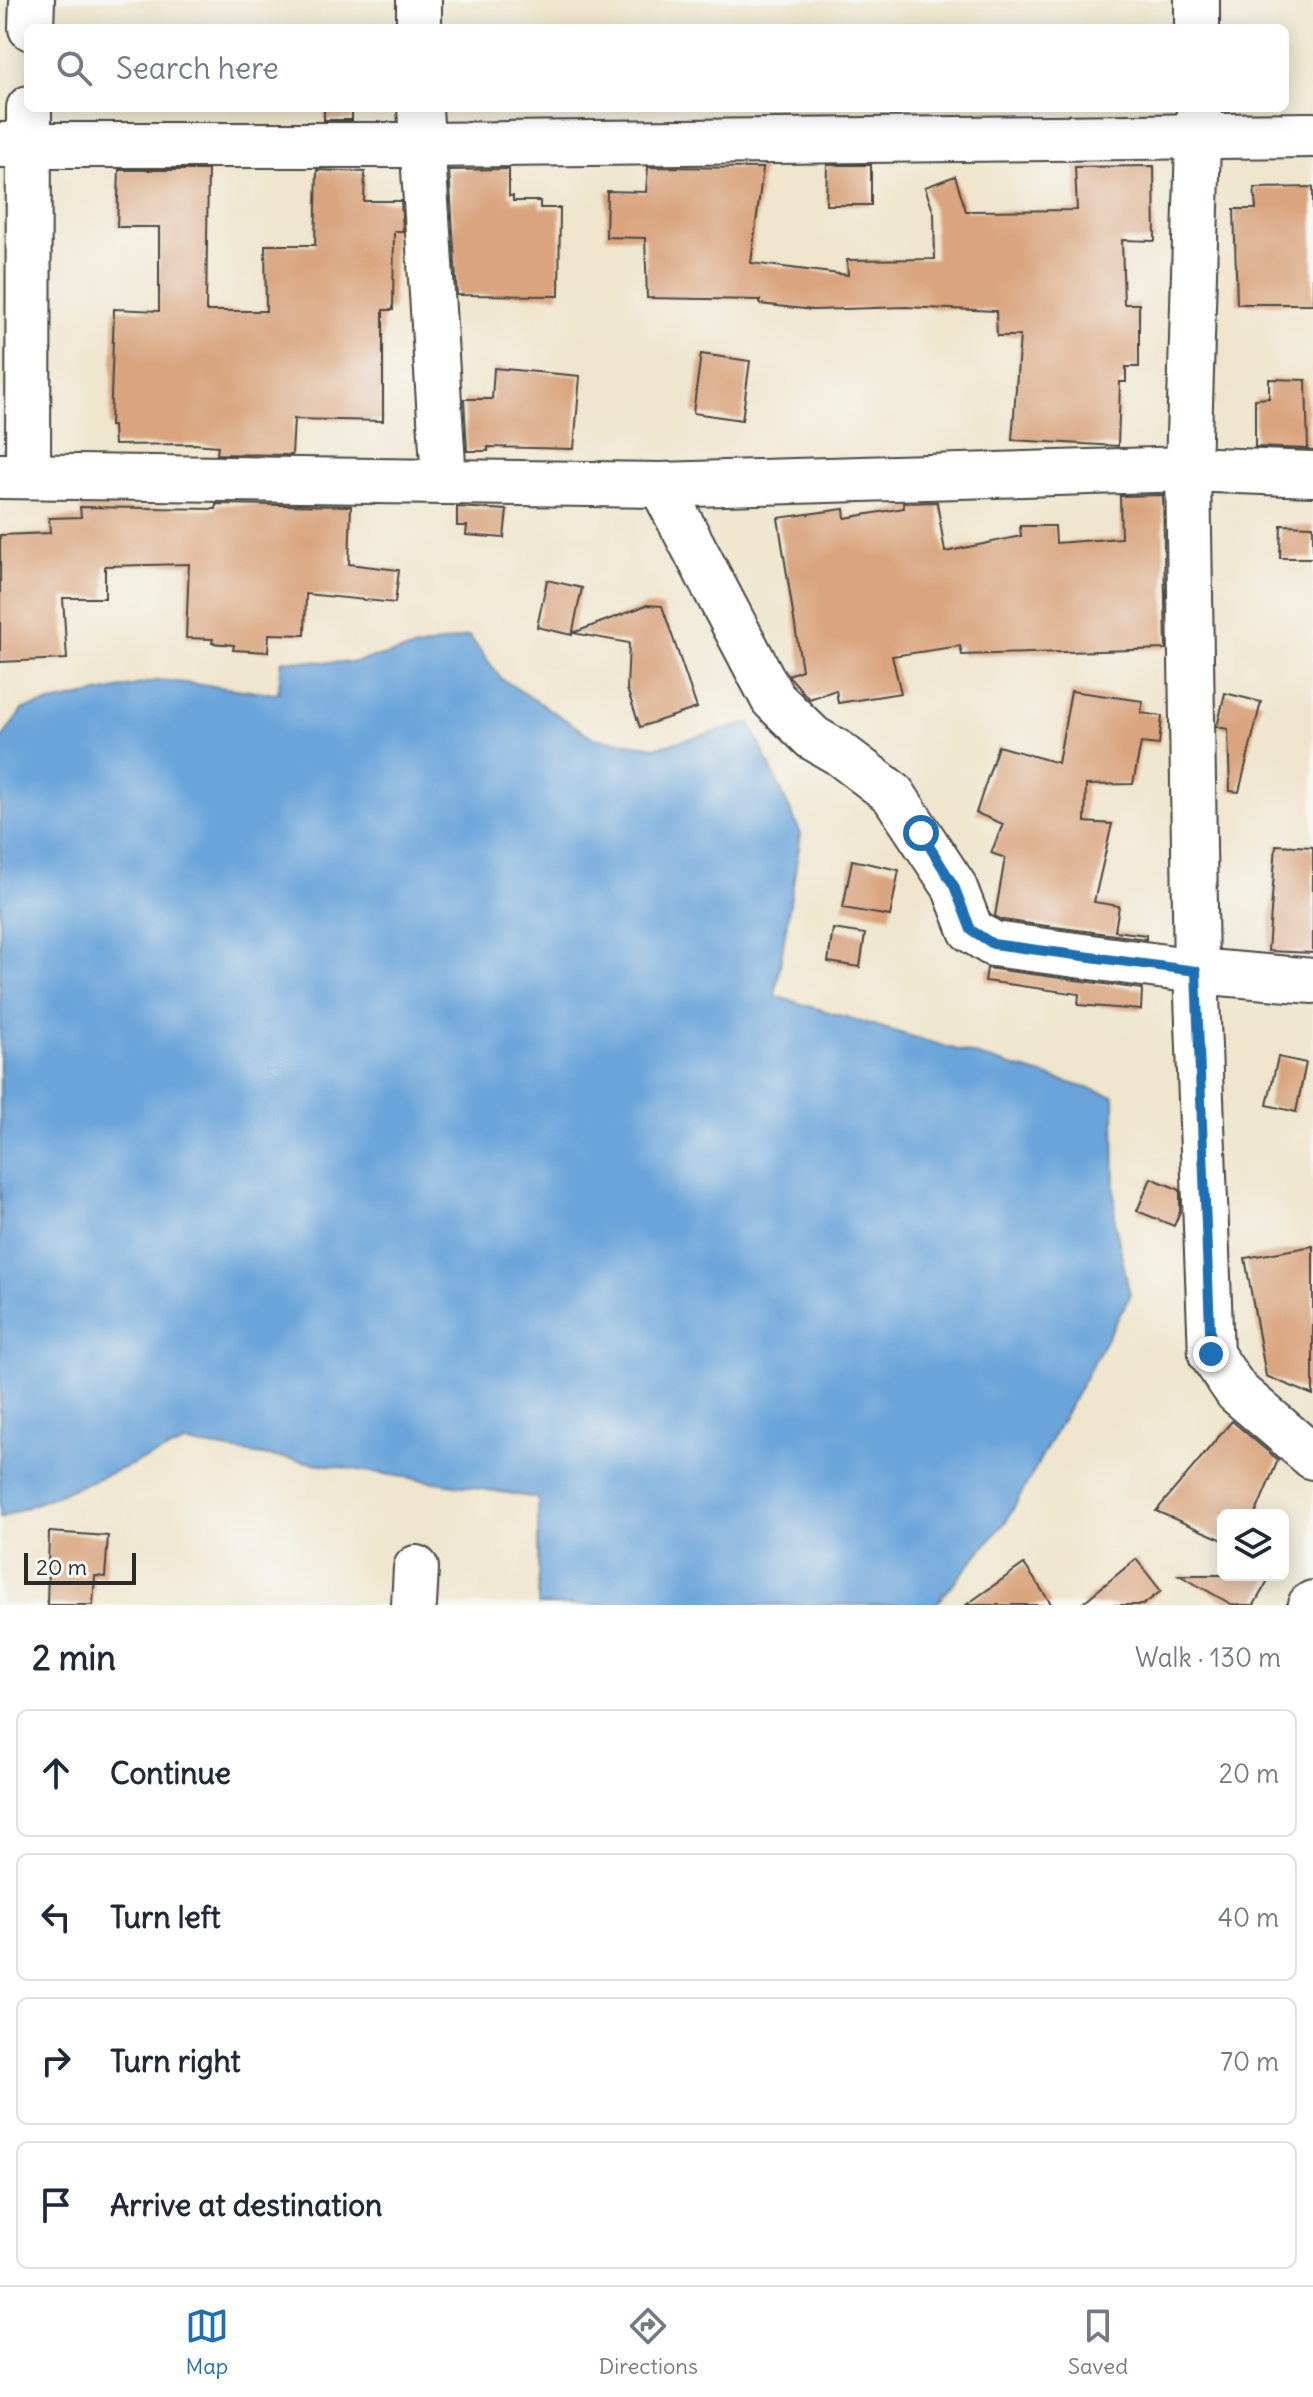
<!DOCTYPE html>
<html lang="en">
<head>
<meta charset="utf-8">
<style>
	body { margin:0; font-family:Delius,sans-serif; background:#f6f6f7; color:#1f2937 }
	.controls { position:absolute; right:24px; bottom:24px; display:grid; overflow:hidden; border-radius:12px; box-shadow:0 4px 20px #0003 }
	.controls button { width:72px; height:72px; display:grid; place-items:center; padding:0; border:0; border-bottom:2px solid #e0e1e3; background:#fff; color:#1f2937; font:40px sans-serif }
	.scale { position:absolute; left:24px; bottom:20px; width:112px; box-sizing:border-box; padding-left:8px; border:4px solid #2b2b2b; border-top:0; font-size:22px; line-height:28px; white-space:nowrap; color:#2b2b2b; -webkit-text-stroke:6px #f6f6f2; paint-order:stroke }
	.stop { position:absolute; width:24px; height:24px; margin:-18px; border:6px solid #1f6fb2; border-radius:50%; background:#fff }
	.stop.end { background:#1f6fb2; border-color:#fff; box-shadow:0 2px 8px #0008 }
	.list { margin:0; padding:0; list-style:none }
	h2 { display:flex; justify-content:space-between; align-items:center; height:104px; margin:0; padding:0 32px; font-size:34px }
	h2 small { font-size:26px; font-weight:400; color:#747a83 }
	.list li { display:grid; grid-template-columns:52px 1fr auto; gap:24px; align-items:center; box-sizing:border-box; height:128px; margin:0 16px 16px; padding:0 16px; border:2px solid #e0e1e3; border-radius:12px }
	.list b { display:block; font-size:30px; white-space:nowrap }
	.list em { font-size:26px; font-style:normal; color:#747a83 }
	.icon { flex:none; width:44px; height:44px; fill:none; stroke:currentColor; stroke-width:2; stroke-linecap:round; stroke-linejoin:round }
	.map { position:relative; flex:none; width:1313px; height:1605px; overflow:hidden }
	.search { position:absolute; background:#fff; box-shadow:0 4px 20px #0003; left:24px; right:24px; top:24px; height:88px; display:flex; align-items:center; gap:20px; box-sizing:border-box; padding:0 28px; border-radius:12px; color:#747a83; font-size:30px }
	.sheet { height:680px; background:#fff }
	nav { display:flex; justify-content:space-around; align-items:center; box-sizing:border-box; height:112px; border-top:2px solid #e0e1e3; background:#fff; font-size:22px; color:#747a83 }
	nav a { display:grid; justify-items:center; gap:4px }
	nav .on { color:#1f6fb2 }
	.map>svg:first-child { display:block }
</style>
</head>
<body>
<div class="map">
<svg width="1313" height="1605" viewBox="0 0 1313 1605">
	<rect width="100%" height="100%" fill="#f6f6f2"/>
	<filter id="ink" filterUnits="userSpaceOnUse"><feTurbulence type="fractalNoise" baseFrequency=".0125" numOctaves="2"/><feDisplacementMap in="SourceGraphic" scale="16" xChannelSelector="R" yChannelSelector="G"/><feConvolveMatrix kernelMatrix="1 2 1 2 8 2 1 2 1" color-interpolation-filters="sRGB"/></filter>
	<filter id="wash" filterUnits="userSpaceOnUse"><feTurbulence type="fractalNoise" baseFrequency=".006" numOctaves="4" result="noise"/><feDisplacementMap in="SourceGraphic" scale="32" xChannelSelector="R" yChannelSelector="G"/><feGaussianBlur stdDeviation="1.8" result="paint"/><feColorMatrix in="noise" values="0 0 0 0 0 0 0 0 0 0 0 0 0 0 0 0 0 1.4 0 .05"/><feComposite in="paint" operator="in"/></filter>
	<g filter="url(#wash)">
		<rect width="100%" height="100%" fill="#efe5cc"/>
		<path fill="#6aa4da" stroke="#4a6882" stroke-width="2" d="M 469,636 L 502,679 L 594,738 L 657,747 L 750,723 L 801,834 L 775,996 L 1114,1096 L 1115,1224 L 1130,1296 L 1007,1520 L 935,1605 L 538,1605 L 538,1498 L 185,1443 L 0,1518 L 0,741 L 23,709 L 160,680 L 278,694 L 282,660 L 351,663 Z"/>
		<g id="blocks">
			<g fill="#d9a47e">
				<rect x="324" y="108" width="28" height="12"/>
				<path d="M 827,165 L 871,165 L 871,205 L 826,205 Z"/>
				<path d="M 1154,166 L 1155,241 L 1122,240 L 1124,304 L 1139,304 L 1139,367 L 1126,367 L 1126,382 L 1120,382 L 1118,446 L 1012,440 L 1020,336 L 997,336 L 996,311 L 905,307 L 813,310 L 760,304 L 760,300 L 647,298 L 645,238 L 606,237 L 607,191 L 646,192 L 648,167 L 763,168 L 751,263 L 848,275 L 847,260 L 935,259 L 934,214 L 925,187 L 955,176 L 966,211 L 1077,210 L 1075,167 Z"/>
				<path d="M 509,169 L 509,196 L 513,196 L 513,201 L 540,201 L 540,208 L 560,208 L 559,296 L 457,295 L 449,170 Z"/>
				<path d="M 119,170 L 208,170 L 206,311 L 266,311 L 265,245 L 315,245 L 317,170 L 365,172 L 364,201 L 401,201 L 403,231 L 394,231 L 393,310 L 383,310 L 383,421 L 294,419 L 292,455 L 217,454 L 218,446 L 194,444 L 114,445 L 113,426 L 110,426 L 114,309 L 159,311 L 159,227 L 117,227 Z"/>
				<path d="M 1313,187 L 1313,304 L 1237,304 L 1234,209 L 1256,209 L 1254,188 Z"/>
				<path d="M 701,354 L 750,361 L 742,420 L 693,413 Z"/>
				<path d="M 494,368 L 580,376 L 574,449 L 488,447 L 488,451 L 467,451 L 464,399 L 492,399 Z"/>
				<path d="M 1269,379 L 1306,380 L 1308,449 L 1255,447 L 1255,399 L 1269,398 Z"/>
				<path d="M 1163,495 L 1166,649 L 962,655 L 960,646 L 892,656 L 901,693 L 838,703 L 836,690 L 809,699 L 788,675 L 802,670 L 778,518 L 844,509 L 845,518 L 904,508 L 903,503 L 937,502 L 945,552 L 1021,536 L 1020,526 L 1055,526 L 1056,543 L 1121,538 L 1120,496 Z"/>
				<path d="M 216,504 L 351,506 L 349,564 L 399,570 L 395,603 L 306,594 L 305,635 L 269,634 L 268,652 L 233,650 L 234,645 L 212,643 L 213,639 L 186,638 L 189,564 L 105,566 L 105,598 L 63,598 L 67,659 L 0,662 L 0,535 L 50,533 L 49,518 L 81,517 L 80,507 L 216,509 Z"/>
				<path d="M 457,507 L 507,510 L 504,538 L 466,535 L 467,526 L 457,526 Z"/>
				<path d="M 1281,525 L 1313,526 L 1313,558 L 1280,558 Z"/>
				<path d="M 547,580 L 582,588 L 572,635 L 537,627 Z"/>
				<path d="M 647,605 L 662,606 L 697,708 L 640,727 L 627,689 L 629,643 L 573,633 Z"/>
				<path d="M 1071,691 L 1143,701 L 1141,713 L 1162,716 L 1159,745 L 1141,743 L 1133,784 L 1086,785 L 1085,822 L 1112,824 L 1094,902 L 1119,906 L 1115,931 L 1146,935 L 1146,939 L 1002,920 L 995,916 L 1005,858 L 991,853 L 1003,824 L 976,813 L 998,746 L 1058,763 Z"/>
				<path d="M 1225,693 L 1261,702 L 1239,792 L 1230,791 L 1228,729 L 1217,727 Z"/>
				<path d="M 1276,845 L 1313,847 L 1313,953 L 1268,951 Z"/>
				<path d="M 852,860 L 899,870 L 890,916 L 843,908 Z"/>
				<path d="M 833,929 L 865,934 L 860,967 L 828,962 Z"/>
				<path d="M 987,968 L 1142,989 L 1141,1010 L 1078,1005 L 1079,994 L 985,981 Z"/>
				<path d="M 1278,1057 L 1306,1063 L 1296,1112 L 1267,1105 Z"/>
				<path d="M 1151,1178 L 1180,1190 L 1180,1212 L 1174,1226 L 1137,1211 Z"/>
				<path d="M 1313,1246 L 1313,1395 L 1266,1376 L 1245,1258 Z"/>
				<path d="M 1232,1421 L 1278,1460 L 1255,1515 L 1223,1515 L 1223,1540 L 1156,1511 Z"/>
				<path d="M 49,1532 L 108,1536 L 105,1577 L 95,1576 L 93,1605 L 47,1605 Z"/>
				<path d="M 1136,1559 L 1161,1591 L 1143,1605 L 1080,1605 Z"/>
				<path d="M 1024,1564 L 1052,1605 L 966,1605 Z"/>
				<path d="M 1179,1575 L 1271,1575 L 1254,1605 L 1233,1605 Z"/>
			</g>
		</g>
	</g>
	<g filter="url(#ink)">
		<use href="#blocks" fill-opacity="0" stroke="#484743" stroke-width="2"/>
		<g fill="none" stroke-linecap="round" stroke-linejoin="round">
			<g stroke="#484743" stroke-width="48">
				<g id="minor">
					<path d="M 419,0 L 419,28"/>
					<path d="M 1197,0 L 1197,28"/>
					<path d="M 31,28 L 32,0"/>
					<path d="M 420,108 L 444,480"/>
					<path d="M 1199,110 L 1188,469 L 1196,971 L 1313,981"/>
					<path d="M 0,145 L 420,145 L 1313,135"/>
					<path d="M 0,476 L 661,485 L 1188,469 L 1313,474"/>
					<path d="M 28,476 L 29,108"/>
					<path d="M 661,485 L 773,699 L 813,738 L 839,753 L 893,794 L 954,886 L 971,930 L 993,944 L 1196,971 L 1211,1354 L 1237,1392 L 1313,1457"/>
					<path d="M 414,1605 L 416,1568"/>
					<path d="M 1310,1605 L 1313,1603"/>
				</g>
			</g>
			<use href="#minor" stroke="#fff" stroke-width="44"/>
		</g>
	</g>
	<g fill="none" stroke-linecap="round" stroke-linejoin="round" filter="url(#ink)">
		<path stroke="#1f6fb2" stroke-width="10" d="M 921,833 L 954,886 L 971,930 L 993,944 L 1196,971 L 1211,1354"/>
	</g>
</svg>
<div class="controls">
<button><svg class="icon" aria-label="layers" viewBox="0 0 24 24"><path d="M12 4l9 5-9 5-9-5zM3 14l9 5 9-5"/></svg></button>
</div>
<div class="scale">20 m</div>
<div class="stop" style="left:921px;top:833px"></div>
<div class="stop end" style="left:1211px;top:1354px"></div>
<div class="search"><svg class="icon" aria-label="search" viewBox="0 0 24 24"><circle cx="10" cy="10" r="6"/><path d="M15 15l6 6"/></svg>Search here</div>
</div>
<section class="sheet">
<h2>2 min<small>Walk · 130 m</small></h2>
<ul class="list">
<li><svg class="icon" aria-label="ahead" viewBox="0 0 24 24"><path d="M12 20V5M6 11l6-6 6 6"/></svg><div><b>Continue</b></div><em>20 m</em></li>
<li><svg class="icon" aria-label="left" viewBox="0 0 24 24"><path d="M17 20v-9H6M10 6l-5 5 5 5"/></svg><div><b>Turn left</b></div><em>40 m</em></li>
<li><svg class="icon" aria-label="right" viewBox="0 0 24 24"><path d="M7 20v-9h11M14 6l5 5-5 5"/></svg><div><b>Turn right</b></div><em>70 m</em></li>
<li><svg class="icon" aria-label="arrive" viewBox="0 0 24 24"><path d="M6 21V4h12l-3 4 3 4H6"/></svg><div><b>Arrive at destination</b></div></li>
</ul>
</section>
<nav>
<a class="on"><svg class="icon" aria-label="map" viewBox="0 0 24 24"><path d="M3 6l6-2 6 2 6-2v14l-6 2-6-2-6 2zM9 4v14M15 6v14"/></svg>Map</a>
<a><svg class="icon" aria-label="directions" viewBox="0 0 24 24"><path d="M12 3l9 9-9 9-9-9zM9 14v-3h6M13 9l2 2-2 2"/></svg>Directions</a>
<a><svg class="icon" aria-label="saved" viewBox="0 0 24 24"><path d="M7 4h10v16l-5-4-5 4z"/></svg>Saved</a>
</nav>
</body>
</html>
